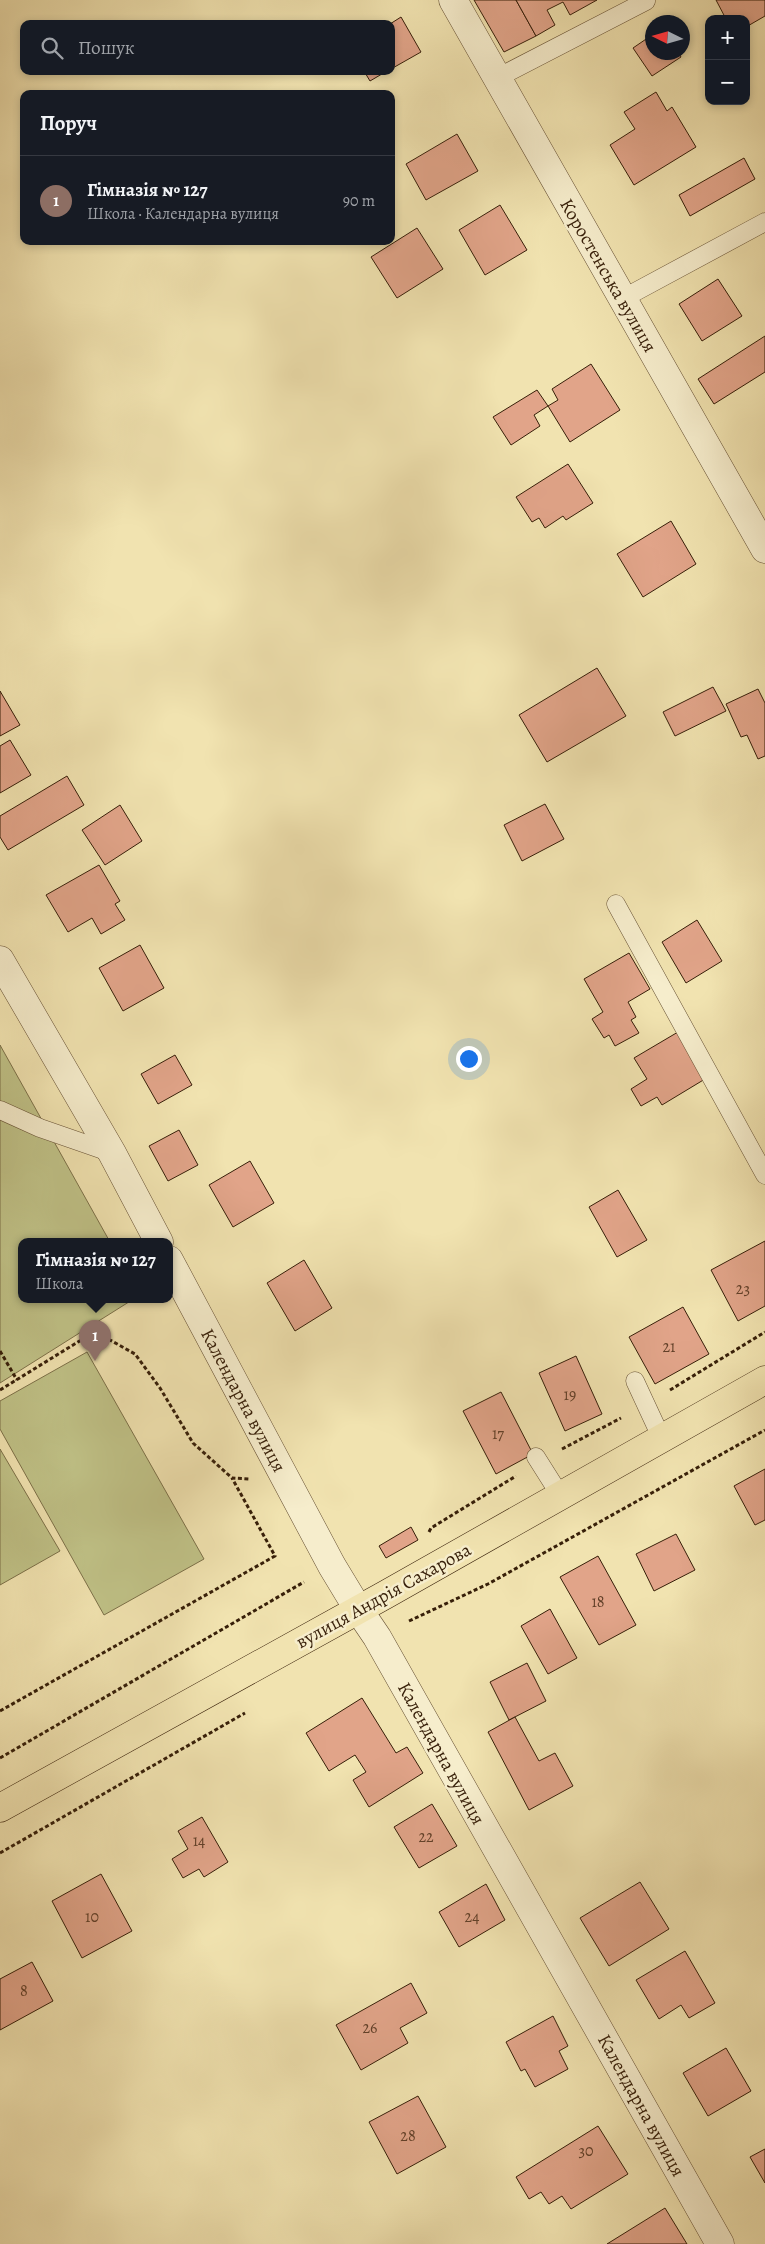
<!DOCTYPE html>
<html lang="uk">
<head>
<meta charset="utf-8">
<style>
	body { margin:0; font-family:Alegreya,serif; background:#242831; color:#f1f3f6 }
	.controls { position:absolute; right:15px; top:15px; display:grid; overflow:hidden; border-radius:10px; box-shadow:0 2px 8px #0003 }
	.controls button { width:45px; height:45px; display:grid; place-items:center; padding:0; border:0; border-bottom:1px solid #363941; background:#171b24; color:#f1f3f6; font:25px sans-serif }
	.compass { position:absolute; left:645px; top:15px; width:45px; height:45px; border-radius:50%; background:#171b24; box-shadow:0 2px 8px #0003; rotate:275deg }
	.you { position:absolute; left:468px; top:1058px; width:18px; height:18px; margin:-12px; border:4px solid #fff; border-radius:50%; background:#1a73e8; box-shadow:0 0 0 8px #1a73e833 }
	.badge { display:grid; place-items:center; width:32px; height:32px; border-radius:50%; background:#0f766e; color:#fff; font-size:16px; font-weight:700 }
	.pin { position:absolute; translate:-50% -41px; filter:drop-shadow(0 1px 2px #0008) }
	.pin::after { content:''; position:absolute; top:26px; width:18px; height:15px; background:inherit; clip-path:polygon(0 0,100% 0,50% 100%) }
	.popup { position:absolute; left:18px; top:1238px; width:155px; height:65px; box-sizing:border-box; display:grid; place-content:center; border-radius:10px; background:#171b24; filter:drop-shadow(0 1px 4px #0005); font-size:16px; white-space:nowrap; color:#9ea1a6 }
	.popup b { font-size:19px; color:#f1f3f6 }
	.popup::after { content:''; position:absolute; left:50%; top:100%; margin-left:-10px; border:10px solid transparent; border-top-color:#171b24 }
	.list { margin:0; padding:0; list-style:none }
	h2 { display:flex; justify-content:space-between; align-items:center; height:65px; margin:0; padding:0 20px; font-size:21px }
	h2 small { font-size:16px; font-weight:400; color:#9ea1a6 }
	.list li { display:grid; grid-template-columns:32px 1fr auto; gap:15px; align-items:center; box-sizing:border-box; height:90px; padding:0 20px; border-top:1px solid #363941 }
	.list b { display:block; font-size:19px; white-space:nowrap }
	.list p { margin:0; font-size:16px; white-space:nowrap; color:#9ea1a6 }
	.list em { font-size:16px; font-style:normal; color:#9ea1a6 }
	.icon { flex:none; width:28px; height:28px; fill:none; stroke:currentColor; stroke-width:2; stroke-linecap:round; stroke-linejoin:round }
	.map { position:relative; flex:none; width:765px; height:2244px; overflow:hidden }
	.search { position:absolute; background:#171b24; box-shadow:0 2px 8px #0003; left:20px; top:20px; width:375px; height:55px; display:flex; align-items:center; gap:12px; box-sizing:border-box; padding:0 18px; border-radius:10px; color:#9ea1a6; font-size:19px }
	.panel { position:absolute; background:#171b24; box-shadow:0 2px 8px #0003; left:20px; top:90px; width:375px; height:155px; border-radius:10px }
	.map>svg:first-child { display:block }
</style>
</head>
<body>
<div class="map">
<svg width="765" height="2244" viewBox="0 0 765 2244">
	<rect width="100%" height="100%" fill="#f1e3b0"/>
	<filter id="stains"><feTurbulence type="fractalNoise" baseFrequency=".004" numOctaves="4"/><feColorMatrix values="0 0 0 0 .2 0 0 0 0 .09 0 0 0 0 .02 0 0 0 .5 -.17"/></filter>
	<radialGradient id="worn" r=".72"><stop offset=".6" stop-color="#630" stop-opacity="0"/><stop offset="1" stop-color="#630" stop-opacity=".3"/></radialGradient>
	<g fill="#c0c287" stroke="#7c7048">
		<path d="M 0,1045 L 110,1242 L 21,1242 L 21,1300 L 132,1300 L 0,1383 Z"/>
		<path d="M 87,1352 L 204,1559 L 104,1615 L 0,1429 L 0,1401 Z"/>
		<path d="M 0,1449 L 60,1551 L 0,1585 Z"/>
	</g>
	<g fill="#e1a489" stroke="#371f09">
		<path d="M 474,0 L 516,0 L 536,36 L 504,52 Z"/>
		<path d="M 516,0 L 597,0 L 570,15 L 563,2 L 547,10 L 555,25 L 536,36 Z"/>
		<path d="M 716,0 L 765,0 L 765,16 L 746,27 L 746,19 L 726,19 Z"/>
		<path d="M 401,17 L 421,52 L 391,69 L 390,24 Z"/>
		<path d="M 652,35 L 652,52 L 678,52 L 681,57 L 652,76 L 633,48 Z"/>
		<path d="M 364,71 L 387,71 L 370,81 Z"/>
		<path d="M 656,92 L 667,111 L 672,107 L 696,147 L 634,185 L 610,145 L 635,129 L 624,112 Z"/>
		<path d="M 457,134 L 478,171 L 426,200 L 406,164 Z"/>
		<path d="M 744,158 L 755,179 L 690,216 L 679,195 Z"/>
		<path d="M 500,205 L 527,250 L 485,275 L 459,230 Z"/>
		<path d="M 417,228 L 443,269 L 397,298 L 371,257 Z"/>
		<path d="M 718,279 L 742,316 L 702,341 L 679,304 Z"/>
		<path d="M 765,336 L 765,372 L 714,404 L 698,379 Z"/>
		<path d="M 591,364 L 620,410 L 570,442 L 548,406 L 558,400 L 552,389 Z"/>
		<path d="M 537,390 L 548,406 L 534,415 L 540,426 L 511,445 L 493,417 Z"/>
		<path d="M 568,464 L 593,503 L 566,520 L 563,516 L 545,528 L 539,518 L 532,522 L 516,497 Z"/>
		<path d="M 671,521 L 696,564 L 643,597 L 617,554 Z"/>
		<path d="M 597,668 L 626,716 L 547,762 L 519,715 Z"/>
		<path d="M 713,687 L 726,711 L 675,736 L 663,712 Z"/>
		<path d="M 758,689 L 765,703 L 765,756 L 758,759 L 747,735 L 741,737 L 726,704 Z"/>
		<path d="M 0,691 L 20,725 L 0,736 Z"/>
		<path d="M 10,740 L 31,775 L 0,793 L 0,746 Z"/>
		<path d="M 67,776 L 84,805 L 8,850 L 0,837 L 0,816 Z"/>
		<path d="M 545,804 L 564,839 L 522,861 L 504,825 Z"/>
		<path d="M 120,805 L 142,841 L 105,865 L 82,830 Z"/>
		<path d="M 99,865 L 120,901 L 115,904 L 125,920 L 101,934 L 92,918 L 68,932 L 46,895 Z"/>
		<path d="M 697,920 L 722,961 L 686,983 L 662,942 Z"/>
		<path d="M 140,945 L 164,988 L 123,1011 L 99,968 Z"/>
		<path d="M 629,953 L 650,989 L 628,1002 L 636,1017 L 631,1020 L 639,1033 L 615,1046 L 609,1035 L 604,1038 L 592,1019 L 603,1012 L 584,979 Z"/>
		<path d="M 678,1032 L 705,1079 L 662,1105 L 657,1097 L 641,1106 L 631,1089 L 647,1079 L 634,1058 Z"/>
		<path d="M 175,1055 L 192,1085 L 158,1104 L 141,1074 Z"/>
		<path d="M 179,1130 L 198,1165 L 168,1181 L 149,1146 Z"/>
		<path d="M 250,1161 L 274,1203 L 233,1227 L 209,1185 Z"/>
		<path d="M 618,1190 L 647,1240 L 617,1257 L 589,1207 Z"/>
		<path d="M 765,1241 L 765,1306 L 738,1321 L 711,1270 Z"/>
		<path d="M 304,1260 L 332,1308 L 295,1331 L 267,1283 Z"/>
		<path d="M 683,1307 L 709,1354 L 655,1384 L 629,1337 Z"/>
		<path d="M 576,1356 L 602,1414 L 565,1431 L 539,1373 Z"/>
		<path d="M 501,1392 L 533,1454 L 496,1474 L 463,1411 Z"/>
		<path d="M 765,1469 L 765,1520 L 755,1525 L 734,1486 Z"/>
		<path d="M 411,1527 L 418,1540 L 386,1558 L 379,1546 Z"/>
		<path d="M 676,1534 L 695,1570 L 654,1591 L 636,1554 Z"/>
		<path d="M 598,1556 L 636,1625 L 599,1645 L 560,1577 Z"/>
		<path d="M 550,1609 L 577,1658 L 548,1674 L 521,1626 Z"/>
		<path d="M 527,1663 L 546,1701 L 509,1720 L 490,1682 Z"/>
		<path d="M 362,1698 L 396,1753 L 407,1747 L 423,1773 L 369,1807 L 353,1780 L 366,1772 L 355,1755 L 329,1771 L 306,1733 Z"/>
		<path d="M 515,1717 L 539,1761 L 555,1753 L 573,1786 L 529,1810 L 488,1732 Z"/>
		<path d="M 432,1804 L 457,1846 L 419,1868 L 394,1827 Z"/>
		<path d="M 202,1817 L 228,1862 L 204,1877 L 199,1869 L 183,1878 L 172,1859 L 188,1849 L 178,1831 Z"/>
		<path d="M 101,1874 L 132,1931 L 82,1958 L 52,1901 Z"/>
		<path d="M 640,1882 L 669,1929 L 609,1966 L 580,1918 Z"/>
		<path d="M 486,1884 L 505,1920 L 459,1947 L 439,1912 Z"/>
		<path d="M 685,1951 L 715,2003 L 689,2018 L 681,2005 L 659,2019 L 636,1980 Z"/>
		<path d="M 32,1962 L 53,2001 L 0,2030 L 0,1979 Z"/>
		<path d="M 411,1983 L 427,2013 L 400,2028 L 408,2043 L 361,2070 L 336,2025 Z"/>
		<path d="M 553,2016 L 568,2046 L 559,2051 L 568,2069 L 535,2087 L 525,2069 L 521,2071 L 506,2042 Z"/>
		<path d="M 726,2048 L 751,2091 L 708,2116 L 683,2073 Z"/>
		<path d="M 418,2096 L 446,2147 L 397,2174 L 369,2122 Z"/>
		<path d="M 598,2126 L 628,2174 L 571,2209 L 562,2196 L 549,2204 L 541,2192 L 529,2199 L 516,2177 Z"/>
		<path d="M 765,2149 L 765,2183 L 750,2157 Z"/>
		<path d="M 665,2208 L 687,2244 L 607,2244 Z"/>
	</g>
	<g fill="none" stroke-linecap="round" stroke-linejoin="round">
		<g stroke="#665033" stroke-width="19">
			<g id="lane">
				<path d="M 497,78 L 646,1"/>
				<path d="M 622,299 L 765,222"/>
				<path d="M 616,904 L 765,1175"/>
				<path d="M 0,1110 L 40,1128 L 112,1153"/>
				<path d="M 635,1381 L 661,1437"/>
				<path d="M 536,1457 L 560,1495"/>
			</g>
		</g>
		<g stroke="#665033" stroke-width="29">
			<g id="street">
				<path d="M 453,0 L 765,549"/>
				<path d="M 0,960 L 112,1153 L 159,1242"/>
				<path d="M 169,1260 L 332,1566 L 358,1609 L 377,1637 L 720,2244"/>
			</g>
		</g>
		<g stroke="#371f09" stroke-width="29">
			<path id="primary" d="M 0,1808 L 385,1595 L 765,1380"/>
		</g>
		<g stroke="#371f09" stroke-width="3" stroke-dasharray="4 2.5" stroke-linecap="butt">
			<path d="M 0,1351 L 17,1380"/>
			<path d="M 0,1390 L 86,1337 L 110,1340 L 135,1354 L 160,1388 L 193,1443 L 232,1478 L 249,1479"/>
			<path d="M 670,1390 L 765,1332"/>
			<path d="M 562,1449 L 621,1418"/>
			<path d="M 429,1532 L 431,1528 L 516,1476"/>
			<path d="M 409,1621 L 488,1584 L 765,1430"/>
			<path d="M 0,1711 L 275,1556 L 232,1478"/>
			<path d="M 0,1758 L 304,1582"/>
			<path d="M 0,1853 L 245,1713"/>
		</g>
		<use href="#lane" stroke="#f6edcc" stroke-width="18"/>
		<use href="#street" stroke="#f6edcc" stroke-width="28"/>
		<use href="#primary" stroke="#f1e3b0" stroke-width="28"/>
	</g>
	<g text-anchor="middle" stroke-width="5" stroke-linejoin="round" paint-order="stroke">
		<g font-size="16" fill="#624029">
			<text x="743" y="1294">23</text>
			<text x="669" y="1352">21</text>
			<text x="570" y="1400">19</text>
			<text x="498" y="1439">17</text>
			<text x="598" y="1607">18</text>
			<text x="426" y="1842">22</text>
			<text x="199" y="1846">14</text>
			<text x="92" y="1922">10</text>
			<text x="472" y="1922">24</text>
			<text x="24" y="1996">8</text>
			<text x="370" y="2033">26</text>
			<text x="408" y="2141">28</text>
			<text x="586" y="2156">30</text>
		</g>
		<g font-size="19" fill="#371f09" stroke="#f6edcc">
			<text transform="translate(609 275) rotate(60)" y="7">Коростенська вулиця</text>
			<text transform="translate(244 1400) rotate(62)" y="7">Календарна вулиця</text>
			<text transform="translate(383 1595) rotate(-29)" y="7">вулиця Андрія Сахарова</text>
			<text transform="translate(442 1753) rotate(61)" y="7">Календарна вулиця</text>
			<text transform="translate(642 2105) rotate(61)" y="7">Календарна вулиця</text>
		</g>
	</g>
	<rect width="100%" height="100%" filter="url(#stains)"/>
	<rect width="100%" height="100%" fill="url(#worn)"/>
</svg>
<div class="controls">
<button>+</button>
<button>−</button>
</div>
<svg class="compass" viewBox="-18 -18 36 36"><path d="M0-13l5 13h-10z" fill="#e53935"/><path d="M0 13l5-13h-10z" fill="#9ea1a6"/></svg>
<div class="you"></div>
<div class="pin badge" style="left:95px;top:1361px;background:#8d6e63">1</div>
<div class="popup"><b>Гімназія № 127</b>Школа</div>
<div class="search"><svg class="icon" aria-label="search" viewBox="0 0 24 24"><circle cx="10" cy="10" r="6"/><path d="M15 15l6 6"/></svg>Пошук</div>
<section class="panel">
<h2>Поруч<small></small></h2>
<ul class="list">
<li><span class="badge" style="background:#8d6e63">1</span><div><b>Гімназія № 127</b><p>Школа · Календарна вулиця</p></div><em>90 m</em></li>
</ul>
</section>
</div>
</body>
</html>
